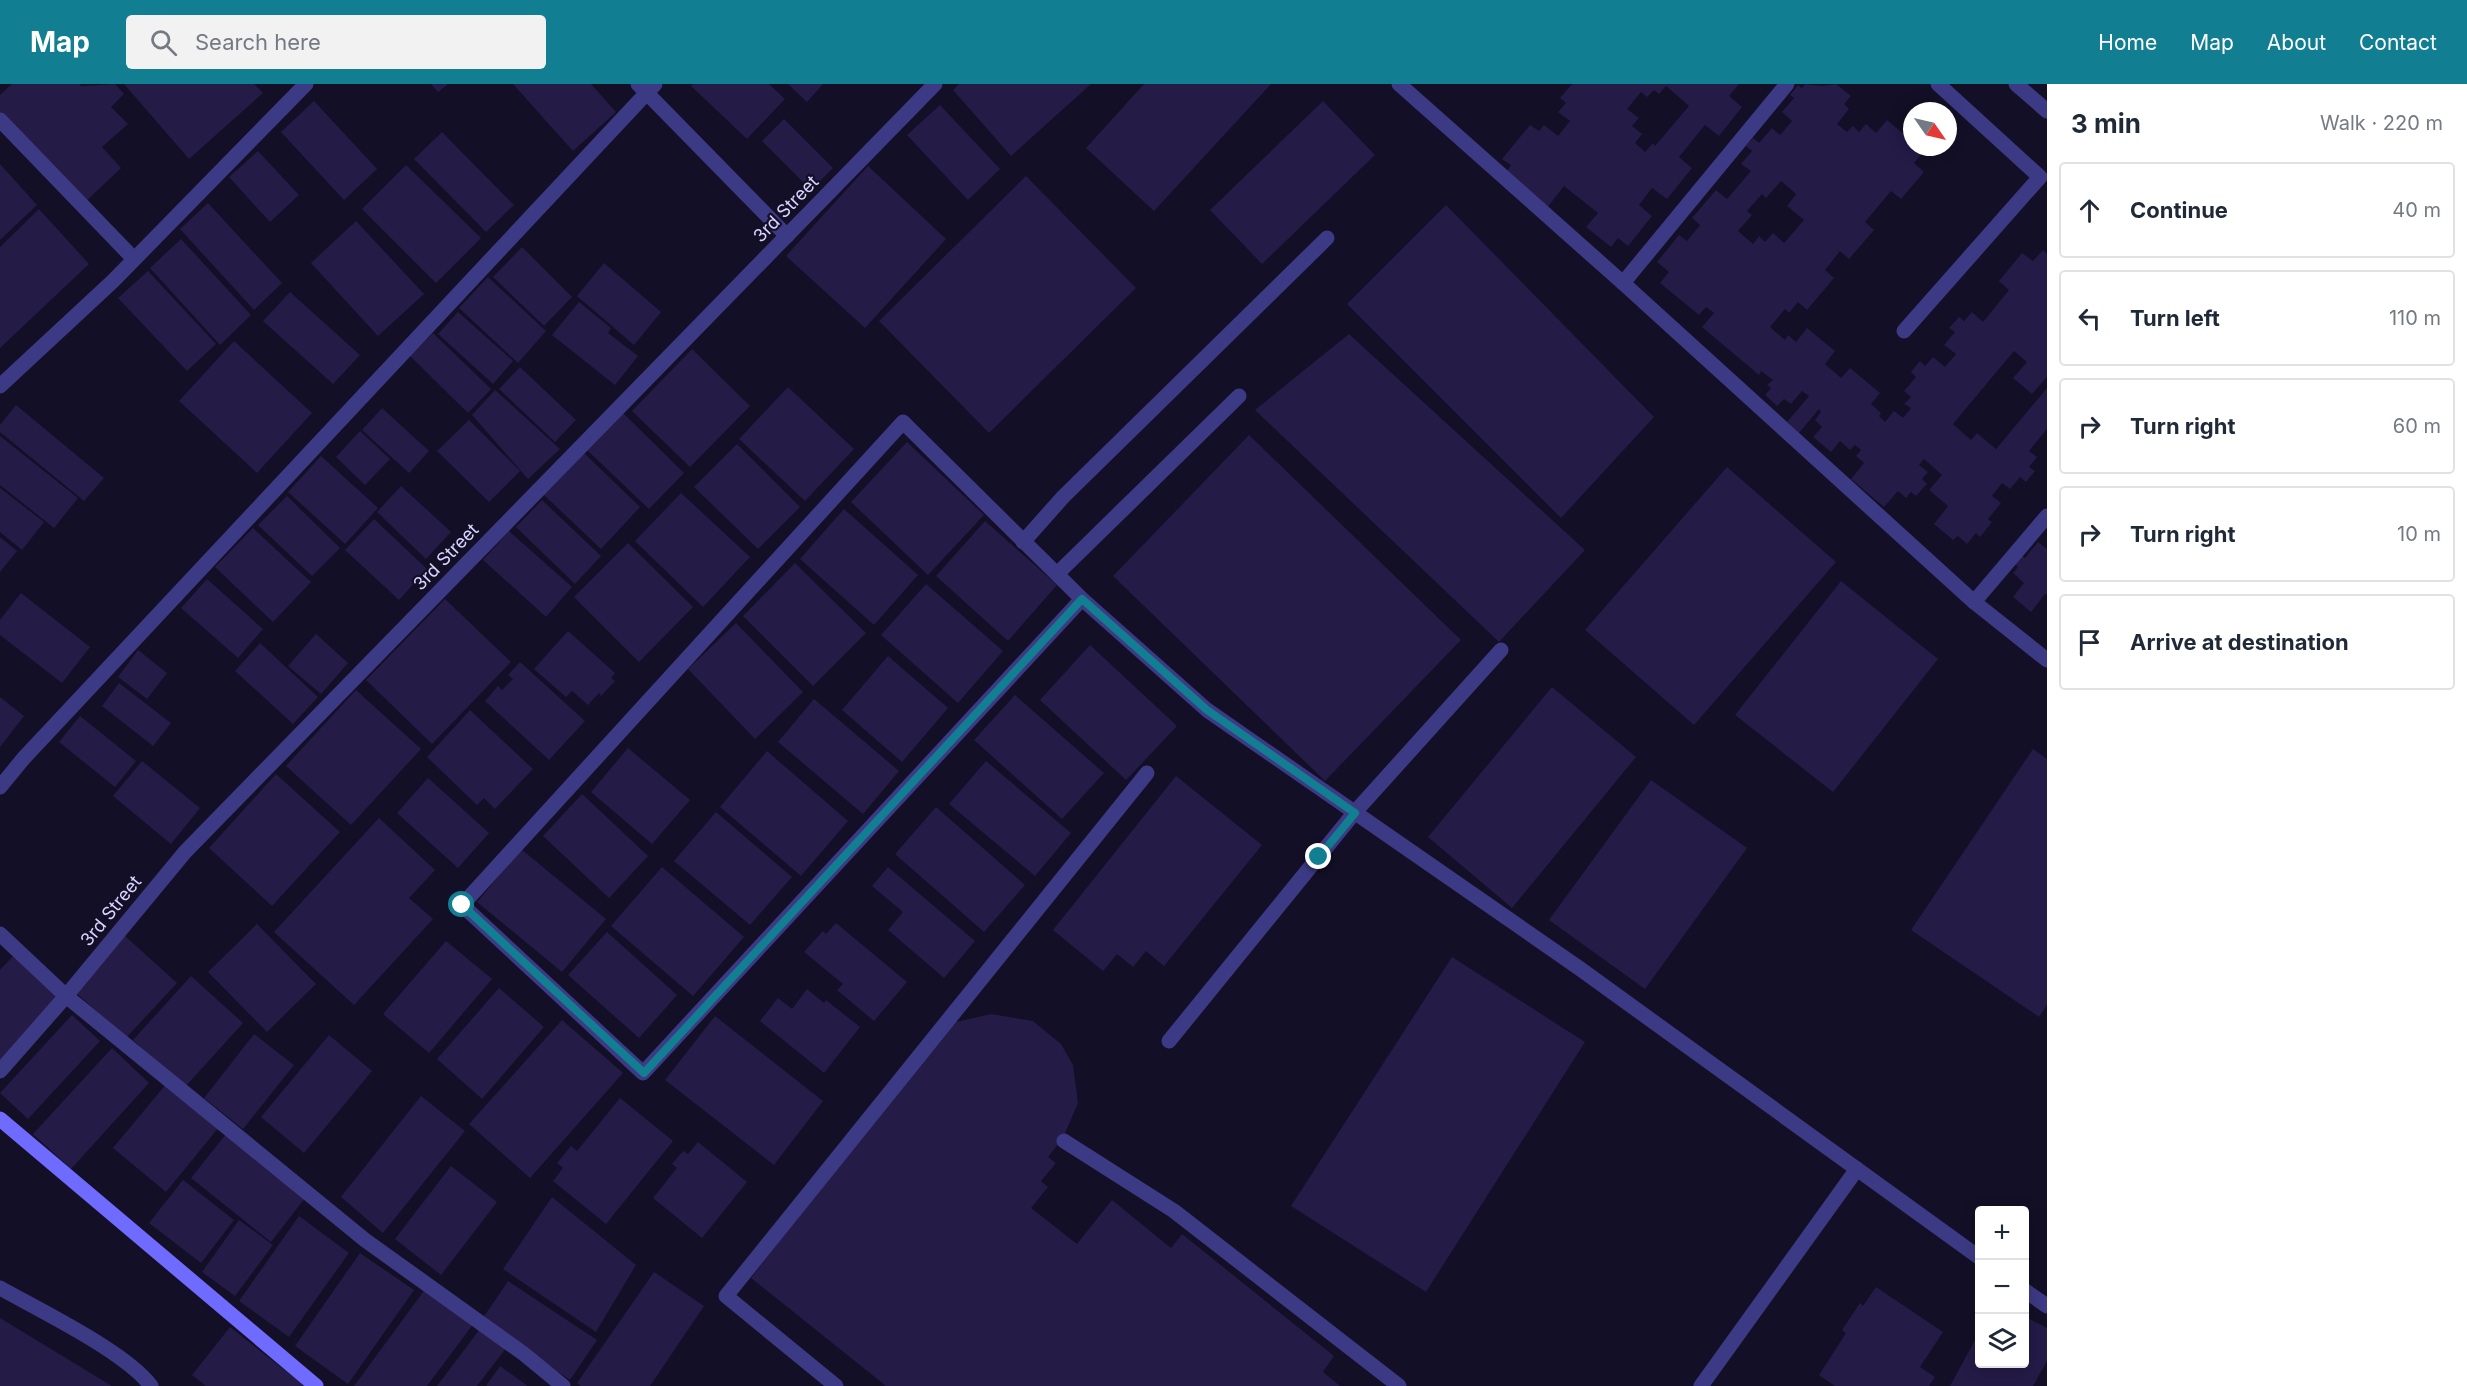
<!DOCTYPE html>
<html lang="en">
<head>
<meta charset="utf-8">
<style>
	body { margin:0; font-family:Inter,sans-serif; background:#f2f2f3; color:#1f2937 }
	.controls { position:absolute; right:18px; bottom:18px; display:grid; overflow:hidden; border-radius:6px; box-shadow:0 3px 15px #0003 }
	.controls button { width:54px; height:54px; display:grid; place-items:center; padding:0; border:0; border-bottom:2px solid #e0e1e3; background:#fff; color:#1f2937; font:30px sans-serif }
	.compass { position:absolute; left:1903px; top:18px; width:54px; height:54px; border-radius:50%; background:#fff; box-shadow:0 3px 15px #0003; rotate:124deg }
	.stop { position:absolute; width:18px; height:18px; margin:-14px; border:4px solid #117e91; border-radius:50%; background:#fff }
	.stop.end { background:#117e91; border-color:#fff; box-shadow:0 2px 6px #0008 }
	.list { margin:0; padding:0; list-style:none }
	h2 { display:flex; justify-content:space-between; align-items:center; height:78px; margin:0; padding:0 24px; font-size:26px }
	h2 small { font-size:20px; font-weight:400; color:#747a83 }
	.list li { display:grid; grid-template-columns:39px 1fr auto; gap:18px; align-items:center; box-sizing:border-box; height:96px; margin:0 12px 12px; padding:0 12px; border:2px solid #e0e1e3; border-radius:6px }
	.list b { display:block; font-size:22px; white-space:nowrap }
	.list em { font-size:20px; font-style:normal; color:#747a83 }
	.icon { flex:none; width:33px; height:33px; fill:none; stroke:currentColor; stroke-width:2; stroke-linecap:round; stroke-linejoin:round }
	.map { position:relative; flex:none; width:2047px; height:1302px; overflow:hidden }
	header { display:flex; align-items:center; gap:36px; box-sizing:border-box; height:84px; padding:0 30px; background:#117e91; color:#fff }
	header strong { font-size:28px }
	nav { display:flex; gap:33px; margin-inline-start:auto; font-size:21px }
	.search { width:420px; height:54px; background:#f2f2f3; display:flex; align-items:center; gap:15px; box-sizing:border-box; padding:0 21px; border-radius:6px; color:#747a83; font-size:22px }
	main { display:flex }
	aside { flex:1; background:#fff }
	.map>svg:first-child { display:block }
</style>
</head>
<body>
<header>
<strong>Map</strong>
<div class="search"><svg class="icon" aria-label="search" viewBox="0 0 24 24"><circle cx="10" cy="10" r="6"/><path d="M15 15l6 6"/></svg>Search here</div>
<nav><a>Home</a><a>Map</a><a>About</a><a>Contact</a></nav>
</header>
<main>
<div class="map">
<svg width="2047" height="1302" viewBox="0 0 2047 1302">
	<rect width="100%" height="100%" fill="#130f26"/>
	<g fill="#241b47" fill-rule="evenodd">
		<path d="M 12,0 L 80,0 L 81,2 L 115,0 L 124,10 L 111,23 L 128,40 L 102,63 L 121,84 L 84,119 L 0,30 L 0,11 Z"/>
		<path d="M 124,0 L 254,0 L 263,9 L 189,75 Z"/>
		<path d="M 431,0 L 448,0 L 438,8 Z"/>
		<path d="M 513,0 L 591,0 L 616,28 L 573,67 Z"/>
		<path d="M 693,0 L 769,0 L 785,15 L 747,55 L 691,2 Z"/>
		<path d="M 788,0 L 823,0 L 807,18 Z"/>
		<path d="M 959,0 L 1091,0 L 1011,72 L 953,6 Z"/>
		<path d="M 1144,0 L 1271,0 L 1154,127 L 1086,64 Z"/>
		<path d="M 1572,0 L 1739,0 L 1729,12 L 1742,23 L 1719,52 L 1705,41 L 1679,73 L 1692,84 L 1667,115 L 1652,104 L 1639,121 L 1652,132 L 1628,162 L 1618,154 L 1611,163 L 1586,143 L 1598,129 L 1564,102 L 1547,124 L 1507,87 L 1511,81 L 1502,75 L 1530,41 L 1539,47 L 1544,41 L 1558,52 L 1570,37 L 1558,28 L 1566,19 L 1560,14 ZM 1666,2 L 1689,22 L 1655,62 L 1653,59 L 1645,68 L 1635,59 L 1642,50 L 1632,42 L 1639,34 L 1627,25 L 1641,8 L 1647,13 L 1654,6 L 1659,10 Z"/>
		<path d="M 1805,0 L 1822,2 L 1836,0 L 1851,12 L 1844,20 L 1849,25 L 1837,40 L 1847,48 L 1853,42 L 1859,48 L 1866,40 L 1876,49 L 1887,36 L 1912,57 L 1912,63 L 1919,63 L 1924,67 L 1914,79 L 1924,88 L 1901,115 L 1891,107 L 1865,138 L 1874,146 L 1849,175 L 1840,167 L 1825,186 L 1834,194 L 1807,226 L 1798,218 L 1789,229 L 1785,225 L 1770,243 L 1785,256 L 1788,251 L 1796,258 L 1807,244 L 1835,267 L 1825,280 L 1841,294 L 1850,284 L 1880,309 L 1871,320 L 1881,329 L 1879,332 L 1885,338 L 1894,327 L 1903,334 L 1911,324 L 1904,320 L 1911,313 L 1904,307 L 1916,293 L 1911,288 L 1920,277 L 1925,282 L 1933,273 L 1945,283 L 1956,270 L 1944,261 L 1955,248 L 1949,244 L 1959,233 L 1964,237 L 1972,228 L 1983,238 L 2009,206 L 1999,197 L 2022,169 L 2033,177 L 2043,166 L 2047,170 L 2047,293 L 2032,310 L 2013,294 L 2027,278 L 2014,267 L 1953,340 L 1971,356 L 1977,349 L 1996,365 L 2047,304 L 2047,345 L 2029,367 L 2037,373 L 2029,383 L 2035,387 L 2026,398 L 2020,393 L 2010,405 L 2002,399 L 1992,412 L 2001,419 L 1988,435 L 1992,438 L 1980,453 L 1976,449 L 1967,460 L 1958,452 L 1953,456 L 1934,440 L 1948,422 L 1929,406 L 1942,391 L 1924,375 L 1919,381 L 1928,388 L 1922,395 L 1927,400 L 1916,412 L 1911,408 L 1906,414 L 1898,407 L 1884,423 L 1851,395 L 1864,379 L 1856,372 L 1861,366 L 1855,361 L 1850,366 L 1840,357 L 1831,368 L 1813,353 L 1822,343 L 1815,336 L 1821,328 L 1819,325 L 1799,349 L 1787,338 L 1809,312 L 1802,307 L 1791,320 L 1784,315 L 1777,322 L 1765,311 L 1771,304 L 1767,301 L 1773,296 L 1761,287 L 1759,291 L 1702,243 L 1714,229 L 1706,223 L 1699,231 L 1660,199 L 1669,188 L 1657,178 L 1679,151 L 1687,157 L 1700,141 L 1692,134 L 1716,106 L 1727,115 L 1751,87 L 1741,80 L 1752,67 L 1746,62 L 1753,54 L 1759,59 L 1772,44 L 1780,51 L 1792,37 L 1782,28 L 1794,14 L 1790,11 L 1798,1 L 1802,4 ZM 1781,97 L 1796,110 L 1787,122 L 1804,136 L 1784,159 L 1773,149 L 1765,158 L 1759,152 L 1753,160 L 1738,147 L 1752,131 L 1747,127 L 1762,110 L 1766,114 Z"/>
		<path d="M 314,17 L 377,85 L 344,116 L 281,48 Z"/>
		<path d="M 1323,17 L 1375,71 L 1262,180 L 1210,126 Z"/>
		<path d="M 940,21 L 1000,85 L 968,116 L 907,51 Z"/>
		<path d="M 784,35 L 833,84 L 811,106 L 762,57 Z"/>
		<path d="M 442,48 L 514,121 L 486,148 L 414,75 Z"/>
		<path d="M 258,67 L 299,111 L 270,138 L 229,93 Z"/>
		<path d="M 0,80 L 37,121 L 0,156 Z"/>
		<path d="M 406,81 L 481,154 L 436,199 L 362,125 Z"/>
		<path d="M 868,82 L 946,155 L 865,244 L 786,172 Z"/>
		<path d="M 1026,92 L 1136,204 L 989,349 L 879,237 Z"/>
		<path d="M 208,119 L 282,199 L 254,226 L 180,145 Z"/>
		<path d="M 1446,121 L 1654,333 L 1561,434 L 1347,220 Z"/>
		<path d="M 39,125 L 89,180 L 0,264 L 0,163 Z"/>
		<path d="M 356,137 L 424,210 L 378,252 L 311,179 Z"/>
		<path d="M 181,155 L 251,231 L 220,261 L 150,184 Z"/>
		<path d="M 522,163 L 572,213 L 544,242 L 493,193 Z"/>
		<path d="M 604,179 L 661,228 L 634,261 L 577,212 Z"/>
		<path d="M 148,187 L 216,260 L 187,287 L 118,214 Z"/>
		<path d="M 488,193 L 546,247 L 518,279 L 459,224 Z"/>
		<path d="M 290,208 L 360,271 L 333,300 L 263,237 Z"/>
		<path d="M 579,218 L 611,244 L 608,249 L 638,272 L 615,301 L 552,251 Z"/>
		<path d="M 458,228 L 513,277 L 493,300 L 438,250 Z"/>
		<path d="M 433,249 L 491,305 L 468,329 L 410,272 Z"/>
		<path d="M 1349,250 L 1585,466 L 1499,558 L 1255,326 Z"/>
		<path d="M 234,257 L 312,329 L 257,389 L 179,317 Z"/>
		<path d="M 692,265 L 750,322 L 690,383 L 632,327 Z"/>
		<path d="M 520,283 L 576,336 L 555,358 L 499,305 Z"/>
		<path d="M 788,303 L 854,365 L 805,417 L 739,355 Z"/>
		<path d="M 495,306 L 560,365 L 528,395 L 472,331 Z"/>
		<path d="M 16,321 L 104,394 L 84,417 L 0,348 L 0,341 Z"/>
		<path d="M 382,324 L 429,367 L 409,389 L 362,346 Z"/>
		<path d="M 623,329 L 684,389 L 649,425 L 587,366 Z"/>
		<path d="M 469,336 L 520,387 L 489,418 L 437,367 Z"/>
		<path d="M 360,347 L 390,375 L 365,401 L 336,373 Z"/>
		<path d="M 1249,351 L 1461,556 L 1325,697 L 1113,492 Z"/>
		<path d="M 0,352 L 78,414 L 54,444 L 0,401 Z"/>
		<path d="M 907,358 L 984,431 L 928,491 L 851,418 Z"/>
		<path d="M 737,360 L 800,423 L 758,465 L 694,403 Z"/>
		<path d="M 584,369 L 640,423 L 601,465 L 544,411 Z"/>
		<path d="M 321,372 L 378,424 L 345,460 L 288,408 Z"/>
		<path d="M 1727,383 L 1836,478 L 1694,641 L 1585,546 Z"/>
		<path d="M 401,402 L 451,448 L 426,475 L 377,428 Z"/>
		<path d="M 0,404 L 44,438 L 22,466 L 0,448 Z"/>
		<path d="M 681,409 L 750,473 L 703,523 L 635,457 Z"/>
		<path d="M 287,412 L 340,464 L 312,492 L 258,441 Z"/>
		<path d="M 542,416 L 601,472 L 575,500 L 516,443 Z"/>
		<path d="M 844,425 L 918,491 L 874,541 L 800,475 Z"/>
		<path d="M 374,435 L 427,485 L 399,516 L 345,466 Z"/>
		<path d="M 985,437 L 1057,501 L 1008,557 L 936,492 Z"/>
		<path d="M 253,444 L 311,498 L 273,538 L 215,483 Z"/>
		<path d="M 509,447 L 572,503 L 546,533 L 483,476 Z"/>
		<path d="M 0,453 L 17,467 L 0,488 Z"/>
		<path d="M 2038,458 L 2047,465 L 2047,511 L 2045,510 L 2031,528 L 2013,513 L 2024,499 L 2013,489 L 2018,483 L 2014,479 L 2021,471 L 2025,474 Z"/>
		<path d="M 628,459 L 693,523 L 639,578 L 574,513 Z"/>
		<path d="M 795,479 L 866,549 L 813,602 L 743,532 Z"/>
		<path d="M 207,495 L 263,545 L 238,574 L 181,524 Z"/>
		<path d="M 1841,497 L 1938,575 L 1833,708 L 1735,631 Z"/>
		<path d="M 926,500 L 1003,567 L 958,619 L 881,551 Z"/>
		<path d="M 21,509 L 90,563 L 62,599 L 0,551 L 0,536 Z"/>
		<path d="M 445,515 L 511,578 L 432,660 L 366,596 Z"/>
		<path d="M 736,539 L 803,608 L 755,655 L 688,585 Z"/>
		<path d="M 568,547 L 615,589 L 611,594 L 615,597 L 601,612 L 599,609 L 588,621 L 572,607 L 566,613 L 534,585 Z"/>
		<path d="M 316,550 L 348,579 L 321,610 L 288,582 Z"/>
		<path d="M 260,559 L 318,613 L 293,640 L 235,587 Z"/>
		<path d="M 1090,561 L 1177,642 L 1126,696 L 1040,616 Z"/>
		<path d="M 138,566 L 167,589 L 147,615 L 118,593 Z"/>
		<path d="M 888,572 L 948,624 L 902,678 L 842,626 Z"/>
		<path d="M 520,578 L 585,637 L 549,676 L 485,617 L 498,602 L 502,606 L 513,595 L 508,591 Z"/>
		<path d="M 119,599 L 171,639 L 153,662 L 102,622 Z"/>
		<path d="M 1552,603 L 1636,673 L 1512,824 L 1428,753 Z"/>
		<path d="M 356,606 L 421,665 L 351,741 L 286,682 Z"/>
		<path d="M 1015,611 L 1104,689 L 1062,735 L 974,656 Z"/>
		<path d="M 0,613 L 24,632 L 0,663 Z"/>
		<path d="M 814,615 L 899,687 L 863,730 L 778,658 Z"/>
		<path d="M 470,626 L 533,685 L 495,725 L 484,714 L 477,721 L 427,673 Z"/>
		<path d="M 80,632 L 136,677 L 115,703 L 59,658 Z"/>
		<path d="M 628,664 L 690,716 L 652,760 L 591,708 Z"/>
		<path d="M 2033,665 L 2047,675 L 2047,921 L 2039,933 L 1911,846 Z"/>
		<path d="M 767,667 L 848,737 L 801,792 L 720,723 Z"/>
		<path d="M 142,677 L 200,724 L 171,760 L 113,712 Z"/>
		<path d="M 986,677 L 1071,749 L 1035,792 L 949,720 Z"/>
		<path d="M 276,690 L 340,748 L 272,822 L 209,764 Z"/>
		<path d="M 1176,692 L 1262,761 L 1164,882 L 1146,867 L 1133,883 L 1117,870 L 1103,887 L 1053,846 Z"/>
		<path d="M 428,694 L 489,749 L 458,784 L 397,729 Z"/>
		<path d="M 1651,696 L 1747,764 L 1645,905 L 1549,836 Z"/>
		<path d="M 582,710 L 648,772 L 609,814 L 543,752 Z"/>
		<path d="M 936,723 L 1025,801 L 984,848 L 895,770 Z"/>
		<path d="M 716,728 L 792,793 L 750,841 L 674,777 Z"/>
		<path d="M 379,734 L 435,786 L 409,814 L 433,835 L 354,921 L 274,848 Z"/>
		<path d="M 521,765 L 606,835 L 562,888 L 477,818 Z"/>
		<path d="M 662,783 L 744,853 L 693,912 L 611,842 Z"/>
		<path d="M 888,783 L 975,857 L 944,894 L 888,846 L 903,828 L 872,802 Z"/>
		<path d="M 836,839 L 907,898 L 874,937 L 837,906 L 843,900 L 804,868 L 823,847 L 826,850 Z"/>
		<path d="M 257,840 L 316,900 L 267,948 L 208,888 Z"/>
		<path d="M 607,848 L 677,911 L 639,954 L 568,891 Z"/>
		<path d="M 125,852 L 177,899 L 126,954 L 74,907 Z"/>
		<path d="M 446,857 L 492,895 L 429,969 L 383,930 Z"/>
		<path d="M 15,870 L 60,912 L 0,977 L 0,886 Z"/>
		<path d="M 1452,873 L 1585,958 L 1426,1208 L 1291,1122 Z"/>
		<path d="M 191,892 L 243,939 L 185,1003 L 133,956 Z"/>
		<path d="M 499,904 L 544,943 L 482,1015 L 437,975 Z"/>
		<path d="M 807,905 L 824,919 L 826,916 L 860,943 L 824,989 L 760,937 L 778,914 L 792,925 Z"/>
		<path d="M 991,930 L 1033,937 L 1061,960 L 1073,981 L 1078,1019 L 1063,1054 L 1048,1073 L 1056,1079 L 1041,1097 L 1048,1103 L 1031,1124 L 1077,1160 L 1112,1116 L 1171,1164 L 1182,1150 L 1334,1272 L 1323,1288 L 1340,1302 L 886,1302 L 751,1194 L 925,969 L 956,938 Z"/>
		<path d="M 72,931 L 100,957 L 28,1035 L 0,1009 Z"/>
		<path d="M 715,932 L 823,1017 L 774,1081 L 665,996 Z"/>
		<path d="M 562,936 L 623,989 L 530,1094 L 469,1040 Z"/>
		<path d="M 254,950 L 294,981 L 243,1045 L 204,1014 Z"/>
		<path d="M 329,951 L 372,987 L 304,1069 L 261,1033 Z"/>
		<path d="M 112,964 L 149,999 L 71,1085 L 33,1050 Z"/>
		<path d="M 167,999 L 219,1043 L 166,1108 L 113,1064 Z"/>
		<path d="M 421,1012 L 465,1047 L 383,1149 L 341,1113 Z"/>
		<path d="M 620,1014 L 673,1057 L 606,1140 L 553,1097 L 563,1084 L 557,1079 L 571,1062 L 577,1067 Z"/>
		<path d="M 226,1050 L 305,1114 L 271,1158 L 191,1094 Z"/>
		<path d="M 698,1058 L 747,1098 L 702,1154 L 653,1114 L 677,1084 L 672,1080 L 683,1067 L 688,1070 Z"/>
		<path d="M 451,1082 L 497,1118 L 441,1191 L 395,1155 Z"/>
		<path d="M 183,1096 L 234,1136 L 201,1179 L 149,1139 Z"/>
		<path d="M 552,1113 L 636,1181 L 596,1248 L 503,1185 Z"/>
		<path d="M 299,1132 L 349,1169 L 289,1253 L 239,1217 Z"/>
		<path d="M 239,1136 L 273,1161 L 235,1212 L 202,1188 Z"/>
		<path d="M 360,1169 L 414,1206 L 348,1300 L 295,1262 Z"/>
		<path d="M 654,1188 L 704,1222 L 650,1302 L 581,1302 L 577,1299 Z"/>
		<path d="M 508,1197 L 597,1256 L 570,1296 L 481,1237 Z"/>
		<path d="M 1876,1203 L 1943,1248 L 1920,1283 L 1935,1293 L 1929,1302 L 1835,1302 L 1819,1291 L 1846,1249 L 1842,1246 L 1860,1219 L 1863,1222 Z"/>
		<path d="M 426,1204 L 474,1239 L 427,1302 L 354,1302 Z"/>
		<path d="M 2024,1232 L 2047,1244 L 2047,1277 L 2033,1302 L 1950,1302 L 1980,1247 L 1980,1280 L 2024,1280 Z"/>
		<path d="M 0,1234 L 112,1302 L 0,1302 Z"/>
		<path d="M 230,1243 L 305,1302 L 206,1302 L 192,1291 Z"/>
		<path d="M 480,1245 L 506,1264 L 477,1302 L 437,1302 Z"/>
		<path d="M 500,1282 L 528,1302 L 486,1302 Z"/>
	</g>
	<g fill="none" stroke-linecap="round" stroke-linejoin="round">
		<g stroke="#3d3a85" stroke-width="15">
			<path d="M 1023,458 L 1063,413 L 1327,154"/>
			<path d="M 1057,490 L 1239,312"/>
			<path d="M 1169,957 L 1355,728 L 1501,566"/>
			<path d="M 1064,1057 L 1174,1127 L 1399,1302"/>
			<path d="M 836,1302 L 726,1212 L 1147,689"/>
			<path d="M 1701,1302 L 1857,1085"/>
		</g>
		<g stroke="#3d3a85" stroke-width="15">
			<path d="M 638,0 L 787,152"/>
			<path d="M 1399,0 L 1623,199 L 1974,518 L 2047,432"/>
			<path d="M 2016,0 L 2047,27"/>
			<path d="M 0,36 L 134,175"/>
			<path d="M 1623,199 L 1787,0"/>
			<path d="M 1904,247 L 2040,93 L 1938,0"/>
			<path d="M 0,302 L 113,197 L 306,0"/>
			<path d="M 1082,515 L 643,989 L 462,821 L 903,338 L 1082,515 L 1207,626 L 1579,884 L 1980,1174"/>
			<path d="M 1974,518 L 2047,576"/>
			<path d="M 0,703 L 23,675 L 655,0"/>
			<path d="M 0,850 L 66,912 L 365,1156 L 524,1270 L 563,1302"/>
			<path d="M 0,987 L 66,912 L 185,768 L 935,0"/>
			<path d="M 0,1204 C 39,1226 126,1268 151,1302"/>
			<path d="M 2024,1206 L 2047,1222"/>
		</g>
		<path stroke="#6f6bff" stroke-width="15" d="M 0,1035 L 316,1302"/>
	</g>
	<g fill="none" stroke-linecap="round" stroke-linejoin="round">
		<path stroke="#117e91" stroke-width="8" d="M 462,821 L 644,989 L 1082,515 L 1207,626 L 1355,729 L 1319,773"/>
	</g>
	<g text-anchor="middle" stroke-width="4.5" stroke-linejoin="round" paint-order="stroke">
		<g font-size="18" fill="#d9d4ff" stroke="#130f26">
			<text transform="translate(786 125) rotate(-46)" y="6">3rd Street</text>
			<text transform="translate(446 473) rotate(-46)" y="6">3rd Street</text>
			<text transform="translate(111 827) rotate(-51)" y="6">3rd Street</text>
		</g>
	</g>
</svg>
<div class="controls">
<button>+</button>
<button>−</button>
<button><svg class="icon" aria-label="layers" viewBox="0 0 24 24"><path d="M12 4l9 5-9 5-9-5zM3 14l9 5 9-5"/></svg></button>
</div>
<svg class="compass" viewBox="-18 -18 36 36"><path d="M0-13l5 13h-10z" fill="#e53935"/><path d="M0 13l5-13h-10z" fill="#747a83"/></svg>
<div class="stop" style="left:462px;top:821px"></div>
<div class="stop end" style="left:1319px;top:773px"></div>
</div>
<aside>
<h2>3 min<small>Walk · 220 m</small></h2>
<ul class="list">
<li><svg class="icon" aria-label="ahead" viewBox="0 0 24 24"><path d="M12 20V5M6 11l6-6 6 6"/></svg><div><b>Continue</b></div><em>40 m</em></li>
<li><svg class="icon" aria-label="left" viewBox="0 0 24 24"><path d="M17 20v-9H6M10 6l-5 5 5 5"/></svg><div><b>Turn left</b></div><em>110 m</em></li>
<li><svg class="icon" aria-label="right" viewBox="0 0 24 24"><path d="M7 20v-9h11M14 6l5 5-5 5"/></svg><div><b>Turn right</b></div><em>60 m</em></li>
<li><svg class="icon" aria-label="right" viewBox="0 0 24 24"><path d="M7 20v-9h11M14 6l5 5-5 5"/></svg><div><b>Turn right</b></div><em>10 m</em></li>
<li><svg class="icon" aria-label="arrive" viewBox="0 0 24 24"><path d="M6 21V4h12l-3 4 3 4H6"/></svg><div><b>Arrive at destination</b></div></li>
</ul>
</aside>
</main>
</body>
</html>
